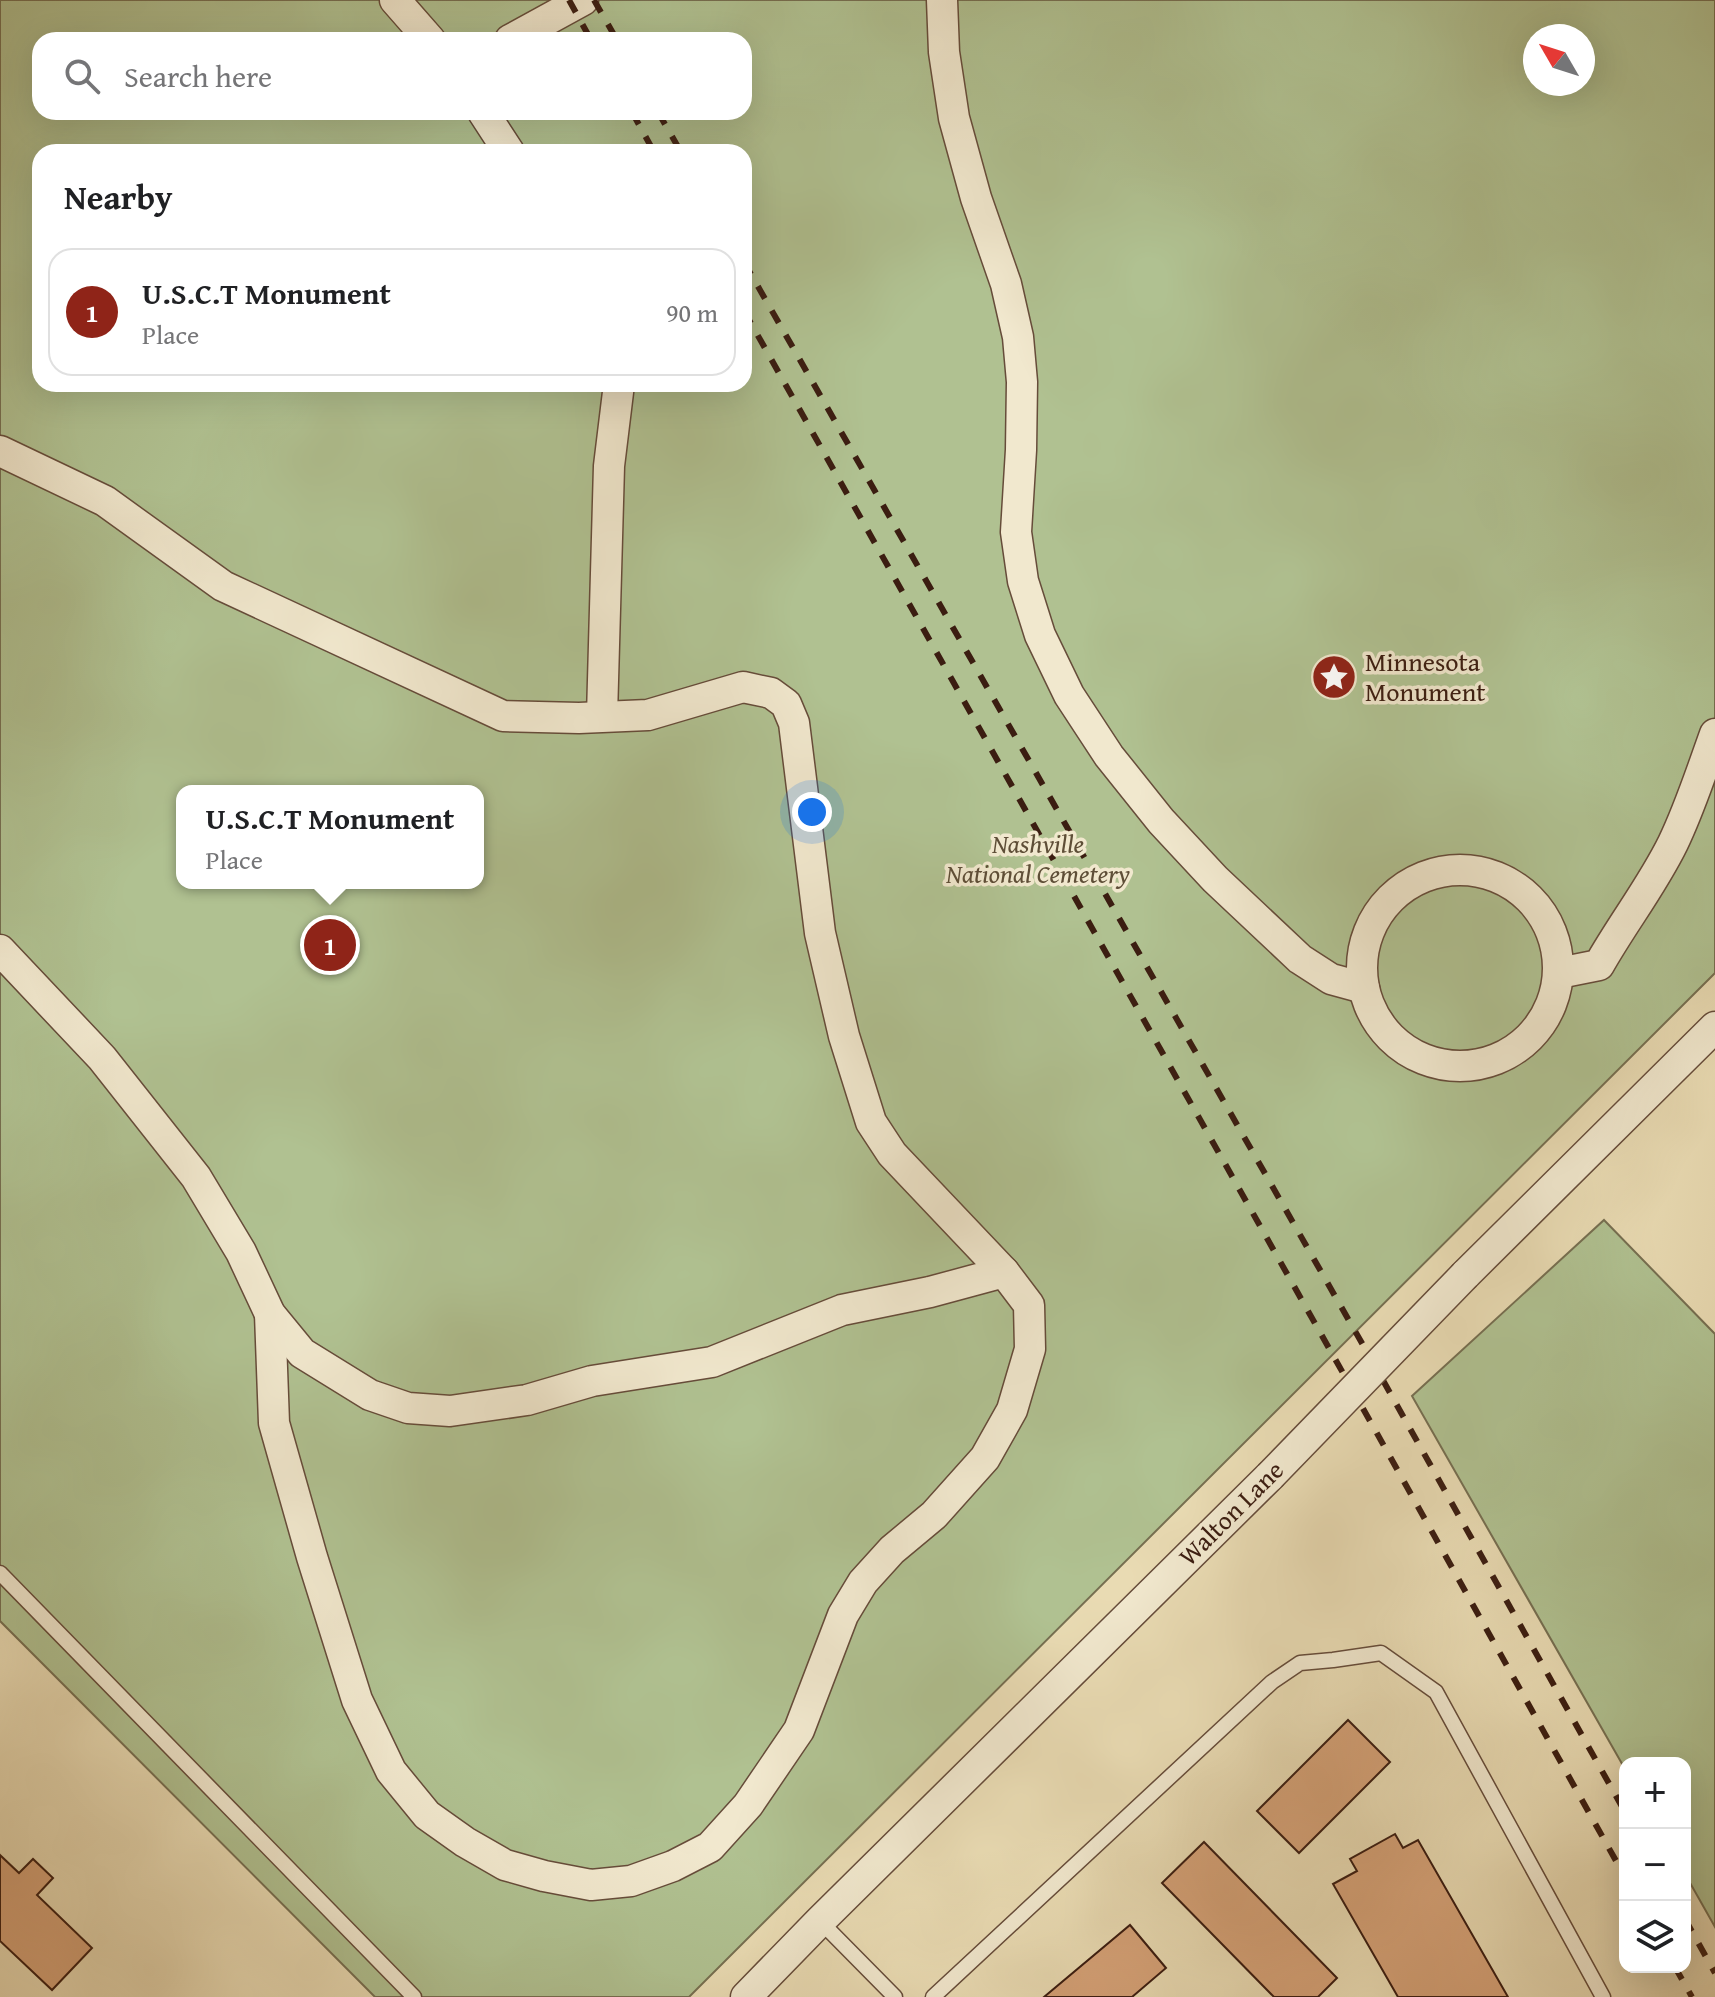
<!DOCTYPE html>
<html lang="en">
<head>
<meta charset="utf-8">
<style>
	body { margin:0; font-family:"Gentium Book Plus",serif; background:#f6f6f6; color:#202124 }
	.controls { position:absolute; right:24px; bottom:24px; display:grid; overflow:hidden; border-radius:16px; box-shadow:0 8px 32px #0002 }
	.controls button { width:72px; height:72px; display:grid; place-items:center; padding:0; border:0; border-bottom:2px solid #e0e0e0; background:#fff; color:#202124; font:40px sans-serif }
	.compass { position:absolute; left:1523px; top:24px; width:72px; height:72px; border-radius:50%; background:#fff; box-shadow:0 8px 32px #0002; rotate:309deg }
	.you { position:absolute; left:812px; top:812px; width:28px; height:28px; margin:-20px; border:6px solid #fff; border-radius:50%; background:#1a73e8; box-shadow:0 0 0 12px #1a73e833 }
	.badge { display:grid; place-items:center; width:52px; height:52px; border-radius:50%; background:#8f2418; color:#fff; font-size:26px; font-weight:700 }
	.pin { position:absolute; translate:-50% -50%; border:4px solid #fff; box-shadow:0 2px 8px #0006 }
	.popup { position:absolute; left:176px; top:785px; width:308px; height:104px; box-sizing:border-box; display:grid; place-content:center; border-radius:16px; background:#fff; filter:drop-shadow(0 2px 6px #0005); font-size:26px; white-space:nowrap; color:#757577 }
	.popup b { font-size:30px; color:#202124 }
	.popup::after { content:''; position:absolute; left:50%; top:100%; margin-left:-16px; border:16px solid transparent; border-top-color:#fff }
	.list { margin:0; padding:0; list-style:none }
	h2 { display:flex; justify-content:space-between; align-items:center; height:104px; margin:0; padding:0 32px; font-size:34px }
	h2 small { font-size:26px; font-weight:400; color:#757577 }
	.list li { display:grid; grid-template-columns:52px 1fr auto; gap:24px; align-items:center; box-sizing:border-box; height:128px; margin:0 16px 16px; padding:0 16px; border:2px solid #e0e0e0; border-radius:24px }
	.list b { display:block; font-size:30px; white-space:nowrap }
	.list p { margin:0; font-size:26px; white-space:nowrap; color:#757577 }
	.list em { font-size:26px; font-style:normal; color:#757577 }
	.icon { flex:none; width:44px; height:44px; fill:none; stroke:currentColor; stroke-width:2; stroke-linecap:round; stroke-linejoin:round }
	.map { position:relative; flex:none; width:1715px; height:1997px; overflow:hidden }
	.search { position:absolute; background:#fff; box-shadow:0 8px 32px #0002; left:32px; top:32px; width:720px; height:88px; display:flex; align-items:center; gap:20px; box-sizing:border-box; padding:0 28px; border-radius:24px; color:#757577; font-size:30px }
	.panel { position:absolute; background:#fff; box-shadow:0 8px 32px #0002; left:32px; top:144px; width:720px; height:248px; border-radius:24px }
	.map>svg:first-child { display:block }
</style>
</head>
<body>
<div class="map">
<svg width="1715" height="1997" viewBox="0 0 1715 1997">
	<rect width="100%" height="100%" fill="#e9dbb3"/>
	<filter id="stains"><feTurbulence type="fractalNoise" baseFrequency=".0025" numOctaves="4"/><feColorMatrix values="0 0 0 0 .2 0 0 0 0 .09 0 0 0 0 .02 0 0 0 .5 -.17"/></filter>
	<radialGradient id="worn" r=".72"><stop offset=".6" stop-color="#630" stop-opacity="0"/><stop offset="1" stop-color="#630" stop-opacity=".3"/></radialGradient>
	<g fill="#b0c191" stroke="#766f51" stroke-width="2" fill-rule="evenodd">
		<path d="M 0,0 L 1715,0 L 1715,973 L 689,1997 L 375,1997 L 0,1621 ZM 1535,36 L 1583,36 L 1583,84 L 1535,84 ZM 40,40 L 744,40 L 744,112 L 40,112 ZM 40,152 L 744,152 L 744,384 L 40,384 ZM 182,791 L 478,791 L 478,883 L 182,883 Z"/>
		<path d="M 1604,1220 L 1715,1334 L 1715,1927 L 1685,1874 L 1685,1763 L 1625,1763 L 1625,1769 L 1412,1396 Z"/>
	</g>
	<g fill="#d5a278" stroke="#3b1d11" stroke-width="2">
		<path d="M 1348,1720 L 1390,1762 L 1299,1853 L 1257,1811 Z"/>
		<path d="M 1395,1834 L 1403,1848 L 1418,1840 L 1508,1997 L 1398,1997 L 1333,1884 L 1357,1871 L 1350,1859 Z"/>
		<path d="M 1204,1842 L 1337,1978 L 1318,1997 L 1274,1997 L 1162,1883 Z"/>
		<path d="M 0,1855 L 19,1873 L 33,1859 L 53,1878 L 37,1895 L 92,1948 L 52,1990 L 0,1941 Z"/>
		<path d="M 1130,1925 L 1166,1968 L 1132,1997 L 1044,1997 Z"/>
	</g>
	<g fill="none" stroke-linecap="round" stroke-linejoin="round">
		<g stroke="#664c3a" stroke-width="17">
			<g id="lane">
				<path d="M 0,1573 L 414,1997"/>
				<path d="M 820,1921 L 895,1997"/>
				<path d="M 933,1997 L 1272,1682 L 1300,1663 L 1333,1660 L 1381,1653 L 1436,1692 L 1603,1997"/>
			</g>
		</g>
		<g stroke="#664c3a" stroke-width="33">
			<g id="street">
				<path d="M 395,0 L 430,40"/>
				<path d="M 942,0 L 944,52 L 954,118 L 976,198 L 1006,284 L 1018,337 L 1022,382 L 1021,450 L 1016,532 L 1023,581 L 1040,635 L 1069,695 L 1109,756 L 1161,821 L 1215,879 L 1300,959 L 1331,979 L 1364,988"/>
				<path d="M 510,40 L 583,0"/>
				<path d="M 483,112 L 509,152"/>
				<path d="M 0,451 L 105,501 L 223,586 L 503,716 L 579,718 L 648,715 L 743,687 L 771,693 L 786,704 L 794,723 L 820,933 L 844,1036 L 871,1122 L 892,1154 L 1004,1272 L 930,1292 L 842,1310 L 712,1362 L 592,1381 L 527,1400 L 450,1411 L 408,1408 L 370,1395 L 302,1353 L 270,1314 L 241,1252 L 196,1177 L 102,1058 L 0,950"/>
				<path d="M 602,716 L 609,466 L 619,384"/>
				<circle cx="1460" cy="968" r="98"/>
				<path d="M 1559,973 L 1599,965 C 1622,924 1652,886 1673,843 C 1690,808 1702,770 1715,734"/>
				<path d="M 1465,1275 L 1715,1027"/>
				<path d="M 270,1314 L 274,1423 L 312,1557 L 357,1700 L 391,1771 L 427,1815 L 465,1842 L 505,1865 L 544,1876 L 591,1885 L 631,1881 L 673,1866 L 710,1847 L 748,1805 L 799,1730 L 843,1615 L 863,1582 L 892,1550 L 934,1515 L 985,1458 L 1012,1410 L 1030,1349 L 1029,1305 L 1004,1272"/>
				<path d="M 746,1997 L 820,1921 L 1270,1476"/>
			</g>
		</g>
		<use href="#lane" stroke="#f1e8ce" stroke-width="14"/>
		<use href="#street" stroke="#f1e8ce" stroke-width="30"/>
		<g stroke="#3b1d11" stroke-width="6" stroke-dasharray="14 14" stroke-linecap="butt">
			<path d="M 569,0 L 591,40"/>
			<path d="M 594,0 L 617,40"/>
			<path d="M 632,112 L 654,152"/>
			<path d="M 658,112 L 681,152"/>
			<path d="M 744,262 L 1371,1359 L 1625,1812"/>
			<path d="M 744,311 L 1374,1428 L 1625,1877"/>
			<path d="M 1685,1919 L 1715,1973"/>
			<path d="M 1675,1967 L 1692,1997"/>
		</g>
		<g stroke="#664c3a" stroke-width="33" stroke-linecap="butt">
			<path id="street-bridge" d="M 1270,1476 L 1465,1275"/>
		</g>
		<use href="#street-bridge" stroke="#f1e8ce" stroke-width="30"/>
	</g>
	<defs>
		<g id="sight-disc" transform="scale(2.3)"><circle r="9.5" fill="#8f2418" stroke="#f1e8ce"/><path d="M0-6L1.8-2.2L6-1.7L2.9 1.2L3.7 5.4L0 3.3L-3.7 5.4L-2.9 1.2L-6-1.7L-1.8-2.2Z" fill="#fff"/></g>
	</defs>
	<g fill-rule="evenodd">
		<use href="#sight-disc" x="1334" y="677"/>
	</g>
	<g text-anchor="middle" stroke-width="7" stroke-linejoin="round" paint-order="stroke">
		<g font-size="26" fill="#3b1d11" stroke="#f1e8ce" text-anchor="start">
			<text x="1365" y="671">Minnesota<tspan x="1365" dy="30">Monument</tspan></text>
		</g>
		<g font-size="26" font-style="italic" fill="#5e4e37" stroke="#f1e8ce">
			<text x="1038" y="853">Nashville<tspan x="1038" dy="30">National Cemetery</tspan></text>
		</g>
		<g font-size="26" fill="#3b1d11" stroke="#f1e8ce">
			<text transform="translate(1231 1513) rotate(-45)" y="9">Walton Lane</text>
		</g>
	</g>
	<rect width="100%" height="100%" filter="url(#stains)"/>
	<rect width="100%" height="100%" fill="url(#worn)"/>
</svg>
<div class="controls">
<button>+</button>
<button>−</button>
<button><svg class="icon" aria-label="layers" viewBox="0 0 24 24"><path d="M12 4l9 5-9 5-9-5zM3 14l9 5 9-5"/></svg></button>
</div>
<svg class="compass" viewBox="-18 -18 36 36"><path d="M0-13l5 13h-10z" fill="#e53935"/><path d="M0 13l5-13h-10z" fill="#757577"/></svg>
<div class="you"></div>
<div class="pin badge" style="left:330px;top:945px">1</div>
<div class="popup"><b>U.S.C.T Monument</b>Place</div>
<div class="search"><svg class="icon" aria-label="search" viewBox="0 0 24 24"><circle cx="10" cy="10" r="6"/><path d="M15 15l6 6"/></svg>Search here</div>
<section class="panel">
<h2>Nearby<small></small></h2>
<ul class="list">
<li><span class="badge">1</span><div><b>U.S.C.T Monument</b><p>Place</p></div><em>90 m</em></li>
</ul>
</section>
</div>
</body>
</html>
